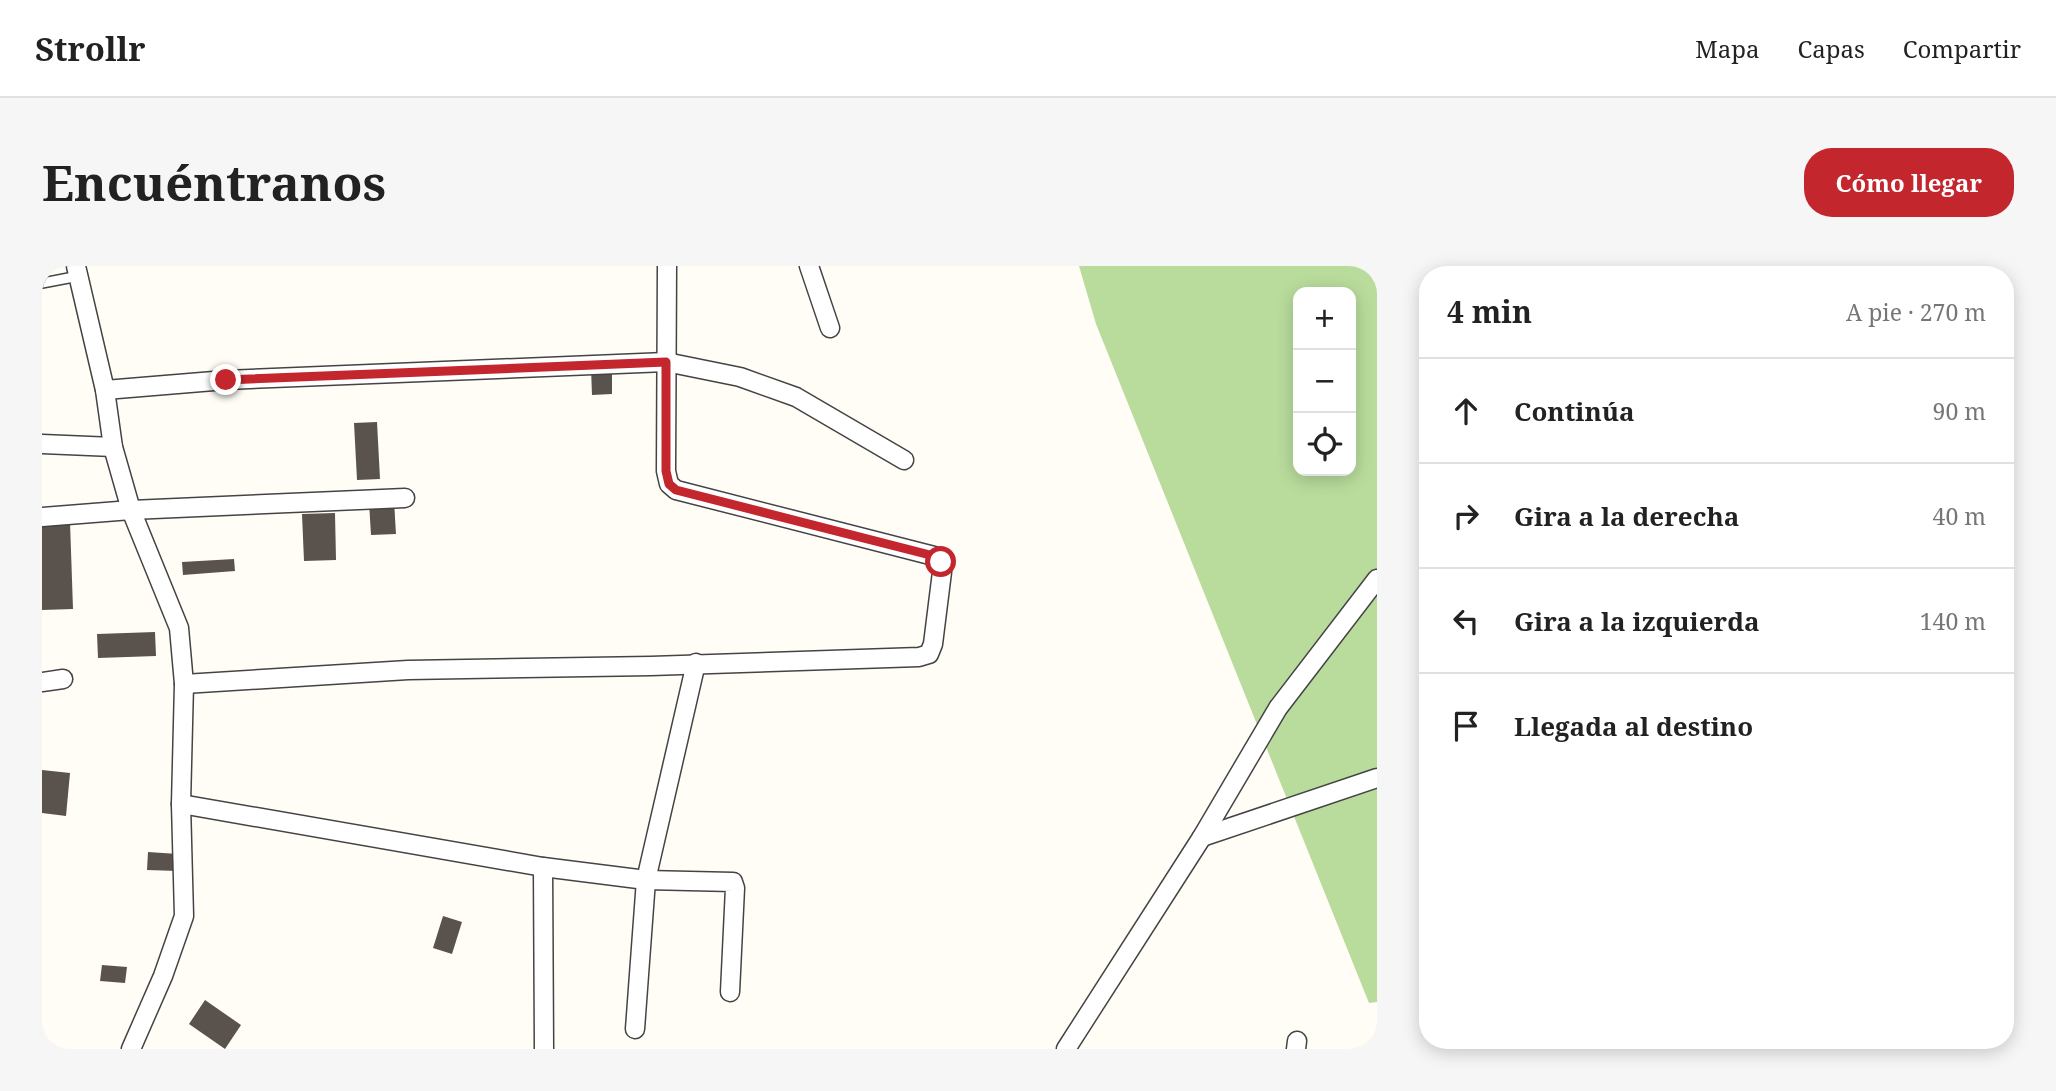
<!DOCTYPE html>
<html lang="es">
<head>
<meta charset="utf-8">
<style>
	body { margin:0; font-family:"Noto Serif",serif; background:#f6f6f6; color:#222 }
	.controls { position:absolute; right:21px; top:21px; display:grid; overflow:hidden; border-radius:14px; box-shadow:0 4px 18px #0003 }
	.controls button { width:63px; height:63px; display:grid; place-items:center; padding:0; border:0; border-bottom:2px solid #e0e0e0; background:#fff; color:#222; font:35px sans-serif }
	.stop { position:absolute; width:21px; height:21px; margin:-16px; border:5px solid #c4262e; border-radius:50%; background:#fff }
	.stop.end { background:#c4262e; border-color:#fff; box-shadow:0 2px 7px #0008 }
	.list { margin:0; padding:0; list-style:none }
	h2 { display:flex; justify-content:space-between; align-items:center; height:91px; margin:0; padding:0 28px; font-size:30px }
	h2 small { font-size:23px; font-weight:400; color:#767676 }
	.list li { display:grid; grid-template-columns:46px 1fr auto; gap:21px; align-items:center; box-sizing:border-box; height:105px; padding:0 28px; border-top:2px solid #e0e0e0 }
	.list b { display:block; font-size:26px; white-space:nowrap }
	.list em { font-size:23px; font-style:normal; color:#767676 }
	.icon { flex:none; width:38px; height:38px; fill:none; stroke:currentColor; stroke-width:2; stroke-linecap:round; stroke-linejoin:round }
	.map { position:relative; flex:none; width:1335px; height:783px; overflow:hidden; border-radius:28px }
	header { display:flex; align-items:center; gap:42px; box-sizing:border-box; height:98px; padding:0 35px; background:#fff; border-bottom:2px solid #e0e0e0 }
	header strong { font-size:33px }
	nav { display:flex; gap:38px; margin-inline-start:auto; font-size:24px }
	.intro { display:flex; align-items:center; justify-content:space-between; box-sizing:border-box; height:168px; padding:0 42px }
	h1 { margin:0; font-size:49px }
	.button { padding:18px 32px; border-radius:28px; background:#c4262e; color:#fff; font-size:24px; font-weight:700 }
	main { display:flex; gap:42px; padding:0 42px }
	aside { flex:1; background:#fff; border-radius:28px; box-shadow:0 4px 18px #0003 }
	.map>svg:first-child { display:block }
</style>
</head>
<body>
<header>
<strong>Strollr</strong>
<nav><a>Mapa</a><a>Capas</a><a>Compartir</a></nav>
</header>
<div class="intro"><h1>Encuéntranos</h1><a class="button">Cómo llegar</a></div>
<main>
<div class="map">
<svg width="1335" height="783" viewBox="0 0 1335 783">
	<rect width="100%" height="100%" fill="#fffdf5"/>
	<path fill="#b9dc9c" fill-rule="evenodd" d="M 1037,0 L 1335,0 L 1335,736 L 1327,737 L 1054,58 ZM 1256,26 L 1309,26 L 1309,205 L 1256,205 Z"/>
	<g fill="#5a524d">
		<path d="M 570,101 L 570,128 L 550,129 L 549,102 Z"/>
		<path d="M 335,156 L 338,213 L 315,214 L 312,157 Z"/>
		<path d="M 352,235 L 354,268 L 329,269 L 327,236 Z"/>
		<path d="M 293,247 L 294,294 L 262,295 L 260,248 Z"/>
		<path d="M 28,256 L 31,343 L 0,344 L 0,257 Z"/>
		<path d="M 192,293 L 193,305 L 141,309 L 140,296 Z"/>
		<path d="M 113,366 L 114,390 L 56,392 L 55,368 Z"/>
		<path d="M 0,504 L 28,507 L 24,550 L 0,547 Z"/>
		<path d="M 106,586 L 136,588 L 136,605 L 105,604 Z"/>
		<path d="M 401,650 L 420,656 L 410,688 L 391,682 Z"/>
		<path d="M 60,699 L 85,701 L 83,717 L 58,715 Z"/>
		<path d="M 163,734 L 199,759 L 183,783 L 147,758 Z"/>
	</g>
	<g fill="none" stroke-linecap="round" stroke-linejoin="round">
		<g stroke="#444" stroke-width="12">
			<path id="service" d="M 0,17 L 37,10"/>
		</g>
		<g stroke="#444" stroke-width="21">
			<g id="minor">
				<path d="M 34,0 L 63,124 L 71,181 L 89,244 L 137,362 L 142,418 L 139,538 L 142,650 L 121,710 L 89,783"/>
				<path d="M 767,0 L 788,62"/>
				<path d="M 63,124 L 184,114 L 624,96 L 698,111 L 754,131 L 862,194"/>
				<path d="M 0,178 L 71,181"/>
				<path d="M 0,251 L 89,244 L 363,232"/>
				<path d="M 0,416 L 21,413"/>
				<path d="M 142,418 L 366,404 L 609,400 L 877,391 L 887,388 L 891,378 L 900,306 L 899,296 L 892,290 L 634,224 L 627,218 L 624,205 L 625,0"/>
				<path d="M 139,538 L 501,601 L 604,614 L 654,397"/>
				<path d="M 1160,571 L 1335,512"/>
				<path d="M 501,601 L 502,783"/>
				<path d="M 593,763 L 604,614 L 691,616 L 693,622 L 688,726"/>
				<path d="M 1024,783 L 1160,571 L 1236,442 L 1335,313"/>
				<path d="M 1254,783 L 1255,775"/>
			</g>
		</g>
		<use href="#service" stroke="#fff" stroke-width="9"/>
		<use href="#minor" stroke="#fff" stroke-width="18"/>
	</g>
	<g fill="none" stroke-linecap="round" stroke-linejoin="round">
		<path stroke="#c4262e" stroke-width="9" d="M 184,114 L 624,96 L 624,205 L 627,218 L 634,224 L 892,290 L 899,296"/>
	</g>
</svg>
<div class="controls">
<button>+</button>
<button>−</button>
<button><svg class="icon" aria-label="locate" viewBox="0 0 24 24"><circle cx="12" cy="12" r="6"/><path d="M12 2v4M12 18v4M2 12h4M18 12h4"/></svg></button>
</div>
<div class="stop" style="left:899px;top:296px"></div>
<div class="stop end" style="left:184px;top:114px"></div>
</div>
<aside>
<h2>4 min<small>A pie · 270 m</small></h2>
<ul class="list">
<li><svg class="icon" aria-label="ahead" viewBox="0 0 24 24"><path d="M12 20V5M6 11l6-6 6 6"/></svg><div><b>Continúa</b></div><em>90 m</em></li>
<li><svg class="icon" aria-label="right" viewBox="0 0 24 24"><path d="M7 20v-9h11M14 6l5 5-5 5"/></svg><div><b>Gira a la derecha</b></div><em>40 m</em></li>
<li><svg class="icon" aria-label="left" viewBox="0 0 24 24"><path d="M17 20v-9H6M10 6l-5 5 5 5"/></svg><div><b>Gira a la izquierda</b></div><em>140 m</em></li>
<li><svg class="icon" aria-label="arrive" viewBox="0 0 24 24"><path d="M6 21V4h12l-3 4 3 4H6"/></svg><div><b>Llegada al destino</b></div></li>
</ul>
</aside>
</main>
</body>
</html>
